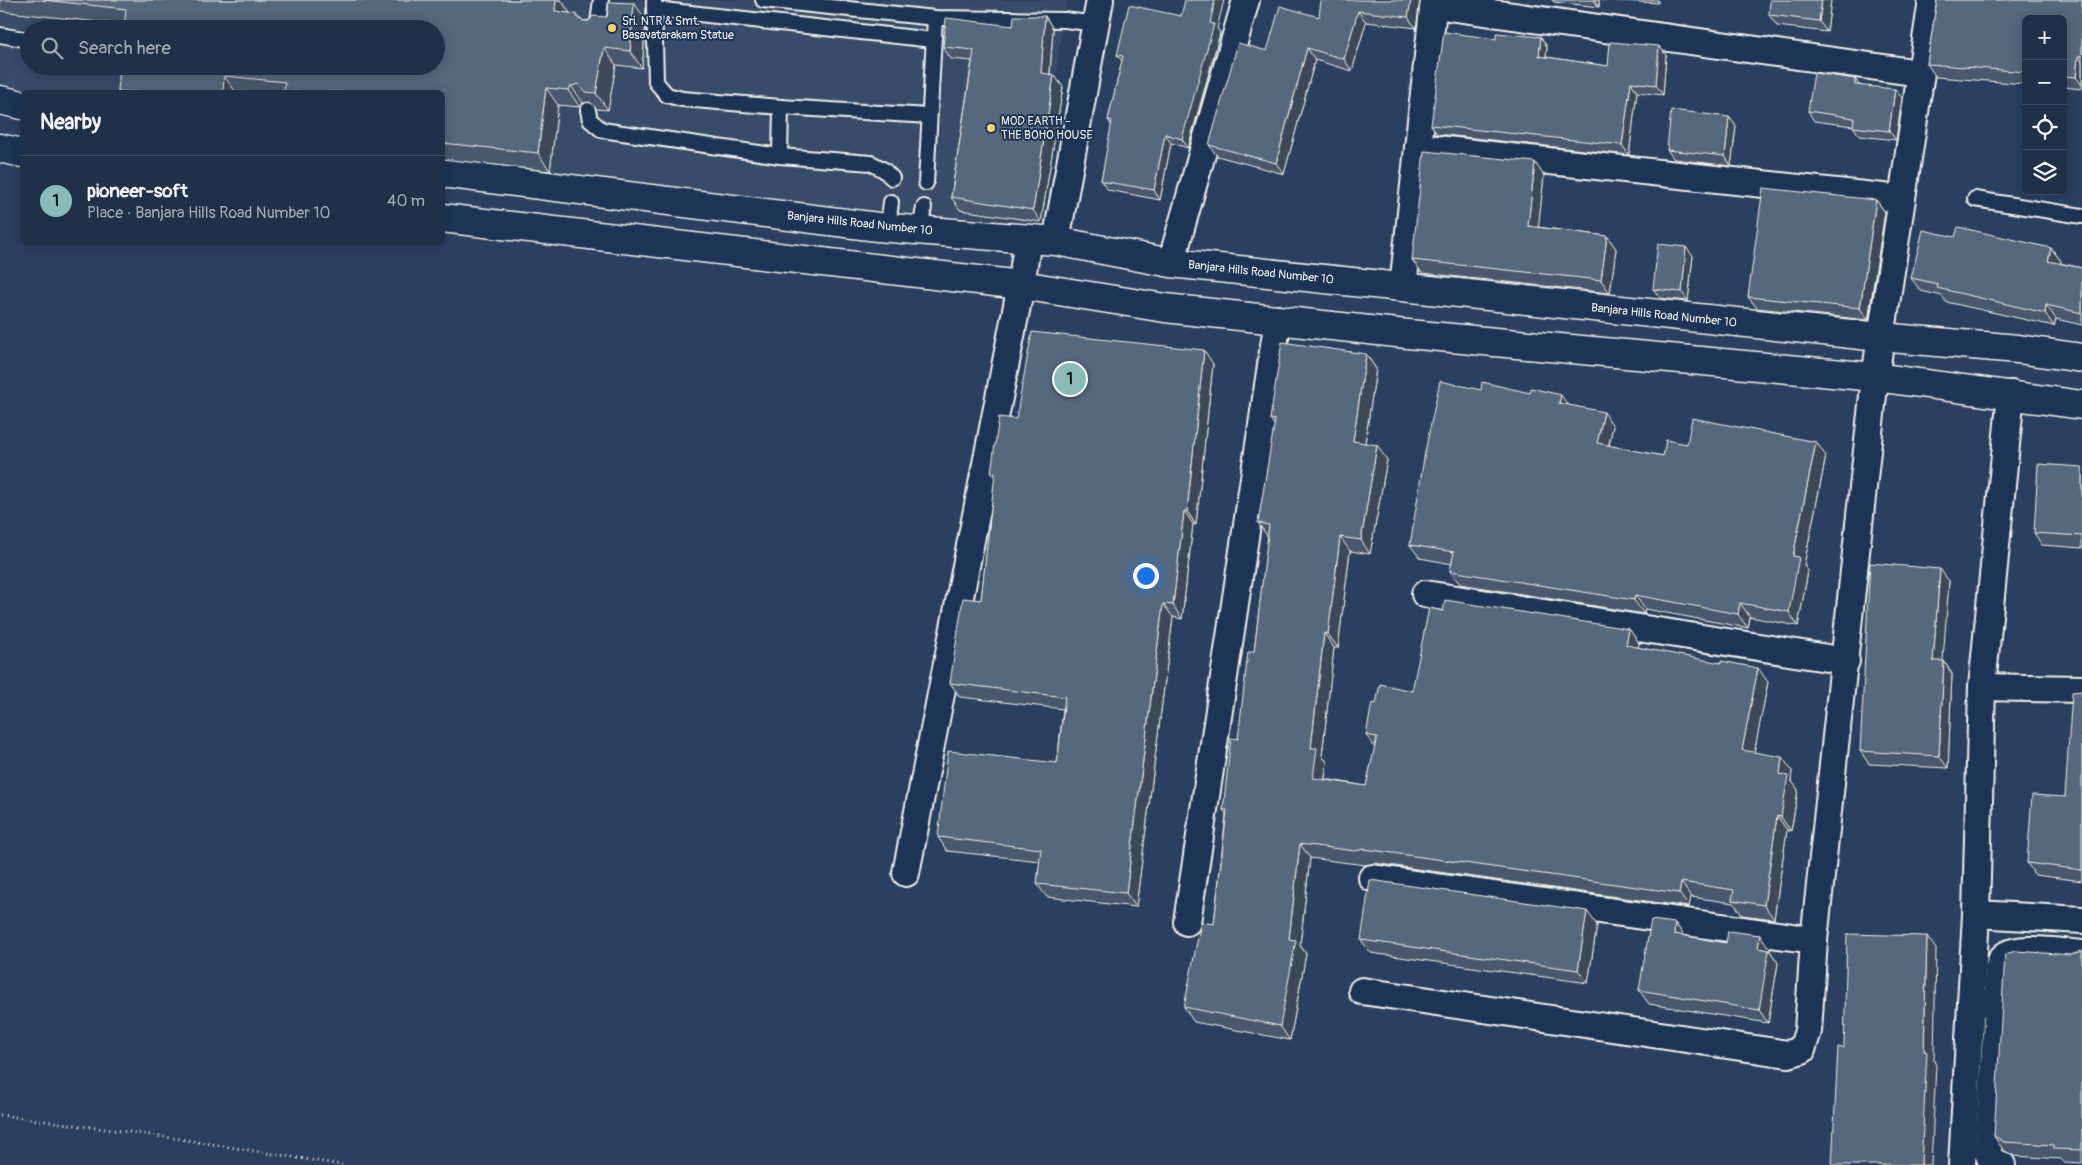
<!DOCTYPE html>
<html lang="en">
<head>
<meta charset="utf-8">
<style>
	body { margin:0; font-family:Pangolin,sans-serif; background:#28384f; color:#f1f3f6 }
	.controls { position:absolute; right:15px; top:15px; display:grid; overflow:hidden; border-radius:8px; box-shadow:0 2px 12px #0003 }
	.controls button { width:45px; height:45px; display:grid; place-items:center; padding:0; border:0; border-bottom:1px solid #3d4b60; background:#203048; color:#f1f3f6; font:25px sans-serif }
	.you { position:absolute; left:1145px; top:575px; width:18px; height:18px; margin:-12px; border:4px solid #fff; border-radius:50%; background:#1a73e8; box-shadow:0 0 0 8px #1a73e833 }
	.badge { display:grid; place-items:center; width:32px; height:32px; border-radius:50%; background:#8bbbb9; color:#111; font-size:16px; font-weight:700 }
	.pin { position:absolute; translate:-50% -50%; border:2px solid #fff; box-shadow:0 1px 5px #0006 }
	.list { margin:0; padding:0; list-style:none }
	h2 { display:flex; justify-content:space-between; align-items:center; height:65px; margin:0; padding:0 20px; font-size:21px }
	h2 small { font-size:16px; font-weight:400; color:#a2a9b4 }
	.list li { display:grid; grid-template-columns:32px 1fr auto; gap:15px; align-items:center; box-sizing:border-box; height:90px; padding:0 20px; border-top:1px solid #3d4b60 }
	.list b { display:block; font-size:19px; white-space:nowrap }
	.list p { margin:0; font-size:16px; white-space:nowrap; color:#a2a9b4 }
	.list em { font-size:16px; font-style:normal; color:#a2a9b4 }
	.icon { flex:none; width:28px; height:28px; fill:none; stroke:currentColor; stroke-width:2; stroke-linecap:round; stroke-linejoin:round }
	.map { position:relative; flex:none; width:2082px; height:1165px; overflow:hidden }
	.search { position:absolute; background:#203048; box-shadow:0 2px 12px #0003; left:20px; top:20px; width:425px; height:55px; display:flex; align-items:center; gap:12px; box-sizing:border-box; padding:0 18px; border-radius:28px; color:#a2a9b4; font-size:19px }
	.panel { position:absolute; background:#203048; box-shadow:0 2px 12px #0003; left:20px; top:90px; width:425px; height:155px; border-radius:8px }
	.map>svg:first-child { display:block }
</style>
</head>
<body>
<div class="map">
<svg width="2082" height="1165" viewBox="0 0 2082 1165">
	<rect width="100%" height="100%" fill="#2a4060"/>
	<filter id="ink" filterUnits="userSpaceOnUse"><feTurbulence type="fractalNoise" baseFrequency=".02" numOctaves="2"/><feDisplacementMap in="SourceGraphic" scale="10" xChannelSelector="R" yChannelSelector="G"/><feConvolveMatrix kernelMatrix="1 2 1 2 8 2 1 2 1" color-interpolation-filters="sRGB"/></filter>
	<g filter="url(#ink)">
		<path fill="#374c69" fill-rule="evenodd" d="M 0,0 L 1067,0 L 1032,231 L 443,167 L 442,92 L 22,92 L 0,89 ZM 29,29 L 436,29 L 436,66 L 29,66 Z"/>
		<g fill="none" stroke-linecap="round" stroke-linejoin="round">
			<g stroke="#f4f1e8" stroke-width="18">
				<g id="service">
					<path d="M 763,0 L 935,18 L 1065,20 L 1096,24"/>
					<path d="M 654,1 L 656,82 L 667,95 L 682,99 L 781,107 L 780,156"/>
					<path d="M 654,9 L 933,40"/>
					<path d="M 597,30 L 601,0"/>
					<path d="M 0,35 L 29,40"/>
					<path d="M 781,107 L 929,116"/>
					<path d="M 588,110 L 590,120 L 602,130 L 780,156 L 871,163 L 884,170 L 892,178"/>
					<path d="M 926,183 L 935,18"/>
					<path d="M 1975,199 L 2082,216"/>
					<path d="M 888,227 L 891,202"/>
					<path d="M 920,231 L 924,207"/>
				</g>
			</g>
			<g stroke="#f4f1e8" stroke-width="30">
				<g id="minor">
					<path d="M 1434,5 L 1920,73"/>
					<path d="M 1418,147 L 1902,199"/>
					<path d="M 1056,241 L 1100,0"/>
					<path d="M 1171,263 L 1246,0"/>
					<path d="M 1403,287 L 1434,0"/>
					<path d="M 1425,594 L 1846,661"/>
					<path d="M 1982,687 L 2082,689"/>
					<path d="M 906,873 L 1021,285 L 1028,239"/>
					<path d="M 1372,878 L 1814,940"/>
					<path d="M 1976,914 L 2082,920"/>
					<path d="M 1187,922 L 1278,319"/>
					<path d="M 1362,991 L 1788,1054 L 1802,1050 L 1808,1031 L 1814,940 L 1875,377 L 1932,0"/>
					<path d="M 1971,1001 L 1998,1004 L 1988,1153 L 1992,1162 L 2002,1165"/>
					<path d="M 1998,1004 C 1999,991 1996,973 2001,961 C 2007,942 2065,953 2082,954"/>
					<path d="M 1962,1165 L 1976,914 L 1982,687 L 2011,394"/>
				</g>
			</g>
			<g stroke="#f4f1e8" stroke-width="31">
				<g id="secondary">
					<path d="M 0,100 L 22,105"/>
					<path d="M 0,148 L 22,153"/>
					<path d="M 442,173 L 878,227 L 1056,241 L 1171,263 L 1880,337 L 2018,349 L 2082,358"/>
					<path d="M 442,218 L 1021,285 L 1165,308 L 1397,333 L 1875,377 L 2082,405"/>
				</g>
			</g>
			<path stroke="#f4f1e8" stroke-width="3" stroke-dasharray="1 4" stroke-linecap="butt" d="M 0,1115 L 180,1139 L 342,1165"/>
			<use href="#service" stroke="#1d3557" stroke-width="14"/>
			<use href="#minor" stroke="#1d3557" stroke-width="26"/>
			<use href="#secondary" stroke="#1d3557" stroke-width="28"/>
		</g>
		<g fill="#4a596c" stroke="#f4f1e8">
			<path d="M 0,0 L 561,0 L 569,12 L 569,13 L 584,21 L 607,17 L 646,20 L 642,68 L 616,65 L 608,110 L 597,109 L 590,102 L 583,103 L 580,107 L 558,105 L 550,171 L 442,159 L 442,92 L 118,92 L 125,25 L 0,11 Z"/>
			<path d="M 1420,0 L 1416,28 L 1366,22 L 1352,71 L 1315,60 L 1284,174 L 1217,156 L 1209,145 L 1319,17 Z"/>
			<path d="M 1552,0 L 1599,0 L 1599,7 L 1554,2 Z"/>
			<path d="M 1602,0 L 1658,0 L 1658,3 Z"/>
			<path d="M 1831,0 L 1827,32 L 1777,26 L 1769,15 Z"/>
			<path d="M 1937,0 L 2082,0 L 2082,89 L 2063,87 L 2063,19 L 2026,19 L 2026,84 L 1936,77 L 1927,64 Z"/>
			<path d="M 1045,16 L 1053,29 L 1050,74 L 1054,75 L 1063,87 L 1041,222 L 960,210 L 951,197 L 972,61 L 951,59 L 943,47 Z"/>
			<path d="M 1181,16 L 1217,28 L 1220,33 L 1188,148 L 1171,143 L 1160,200 L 1108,190 L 1101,181 L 1112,126 L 1108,120 L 1122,61 L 1117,55 Z"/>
			<path d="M 1541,37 L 1547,47 L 1546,57 L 1608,66 L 1666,55 L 1663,95 L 1637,92 L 1629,155 L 1437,134 L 1431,125 L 1496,39 Z"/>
			<path d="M 1855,79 L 1859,85 L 1902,98 L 1896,140 L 1859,136 L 1853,126 L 1814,121 L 1808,111 Z"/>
			<path d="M 1729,117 L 1736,126 L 1731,166 L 1674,159 L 1667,150 Z"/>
			<path d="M 1544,176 L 1538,227 L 1607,236 L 1616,249 L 1610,293 L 1422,273 L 1412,260 Z"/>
			<path d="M 1876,200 L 1885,212 L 1868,320 L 1757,308 L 1748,297 Z"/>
			<path d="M 1955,237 L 2051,248 L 2061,261 L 2060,263 L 2082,268 L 2082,325 L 2056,319 L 2054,326 L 1946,302 L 1942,296 L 1921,291 L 1911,278 Z"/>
			<path d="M 1693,256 L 1688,301 L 1660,298 L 1653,289 Z"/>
			<path d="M 1366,354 L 1376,369 L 1365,443 L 1387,460 L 1370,554 L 1350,551 L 1338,648 L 1334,648 L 1322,756 L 1327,762 L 1325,779 L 1366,786 L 1375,748 L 1366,735 L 1376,704 L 1412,691 L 1443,611 L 1629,629 L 1639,643 L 1638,647 L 1768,682 L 1754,752 L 1792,771 L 1791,780 L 1798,790 L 1791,831 L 1787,830 L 1774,919 L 1742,915 L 1734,903 L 1691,897 L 1689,907 L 1374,863 L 1365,865 L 1310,858 L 1300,945 L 1306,954 L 1290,1040 L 1194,1022 L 1184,1007 L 1214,924 L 1226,814 L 1223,810 L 1238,739 L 1254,652 L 1268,537 L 1258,523 L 1275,426 L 1270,419 Z"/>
			<path d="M 1213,364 L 1196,525 L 1193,524 L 1182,619 L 1173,617 L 1136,907 L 1047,897 L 1037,884 L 1040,861 L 947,851 L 938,837 L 1057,763 L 1063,709 L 960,697 L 950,683 L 981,600 L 995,478 L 991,472 L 1016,419 Z"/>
			<path d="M 1481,390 L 1568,405 L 1613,426 L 1609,446 L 1663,456 L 1687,444 L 1826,456 L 1804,565 L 1808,571 L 1798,626 L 1750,617 L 1748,628 L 1645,609 L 1644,614 L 1460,584 L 1450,571 L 1452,564 L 1420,558 L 1410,545 Z"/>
			<path d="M 2082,467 L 2082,548 L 2042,545 L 2034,533 Z"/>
			<path d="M 1949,581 L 1942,661 L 1944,661 L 1952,674 L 1948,768 L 1869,764 L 1860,751 Z"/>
			<path d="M 2082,691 L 2082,881 L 2035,875 L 2027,863 L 2065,797 Z"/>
			<path d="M 1675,923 L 1684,936 L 1770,949 L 1770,951 L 1778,963 L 1768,1023 L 1649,1004 L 1639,990 Z"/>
			<path d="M 1597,925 L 1588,983 L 1371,953 L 1361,940 Z"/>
			<path d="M 2082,951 L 2082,1163 L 2064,1162 L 2061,1159 L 2014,1156 L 2003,1150 L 1994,1136 L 2071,955 Z"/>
		</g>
		<g fill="#3c4858" stroke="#f4f1e8">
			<path d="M 556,0 L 561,0 L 569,12 L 567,28 L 555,11 Z"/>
			<path d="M 1215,0 L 1224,0 L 1217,28 L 1220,33 L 1188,148 L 1182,139 Z"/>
			<path d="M 1411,0 L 1420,0 L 1416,28 L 1408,17 Z"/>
			<path d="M 1594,0 L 1599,0 L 1599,7 Z"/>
			<path d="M 1822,0 L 1831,0 L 1827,32 L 1819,21 Z"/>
			<path d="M 634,3 L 646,20 L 642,68 L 630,51 Z"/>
			<path d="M 1358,11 L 1366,22 L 1352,71 L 1344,59 Z"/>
			<path d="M 1045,16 L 1053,29 L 1049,85 L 1041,73 Z"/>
			<path d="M 1541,37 L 1547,47 L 1545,66 L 1539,56 Z"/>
			<path d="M 1659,46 L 1666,55 L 1663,95 L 1656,85 Z"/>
			<path d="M 604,48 L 616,65 L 608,110 L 596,93 Z"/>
			<path d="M 1307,48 L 1315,60 L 1284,174 L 1276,163 Z"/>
			<path d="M 2078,56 L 2082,62 L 2082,85 L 2076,77 Z"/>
			<path d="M 1054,75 L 1063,87 L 1041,222 L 1033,210 Z"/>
			<path d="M 224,76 L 236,92 L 223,92 Z"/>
			<path d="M 1855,79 L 1862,89 L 1855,85 Z"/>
			<path d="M 1631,82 L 1637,92 L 1629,155 L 1622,145 Z"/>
			<path d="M 571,86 L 583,103 L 580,107 L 568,90 Z"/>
			<path d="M 546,88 L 558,105 L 550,171 L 538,153 Z"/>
			<path d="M 1895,89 L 1902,98 L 1896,140 L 1889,131 Z"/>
			<path d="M 1729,117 L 1736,126 L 1731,166 L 1725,156 Z"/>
			<path d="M 1165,134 L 1171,143 L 1160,200 L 1154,190 Z"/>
			<path d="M 1535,162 L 1544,176 L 1537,239 L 1528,226 Z"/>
			<path d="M 1876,200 L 1885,212 L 1868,320 L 1860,308 Z"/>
			<path d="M 1607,236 L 1616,249 L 1610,293 L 1601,280 Z"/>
			<path d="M 1686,247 L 1693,256 L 1688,301 L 1682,292 Z"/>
			<path d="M 2051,248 L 2061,261 L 2058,274 L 2048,261 Z"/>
			<path d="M 2046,305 L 2056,319 L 2054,326 L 2045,313 Z"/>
			<path d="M 1204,350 L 1213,364 L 1196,525 L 1187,511 Z"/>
			<path d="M 1366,354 L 1376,369 L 1363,456 L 1353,441 Z"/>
			<path d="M 1561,395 L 1570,408 L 1559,403 Z"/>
			<path d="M 1604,412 L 1613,426 L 1606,457 L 1597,443 Z"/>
			<path d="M 1816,442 L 1826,456 L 1804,565 L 1808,571 L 1798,626 L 1789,612 L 1793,556 Z"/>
			<path d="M 1377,445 L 1387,460 L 1370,554 L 1361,540 Z"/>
			<path d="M 1184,511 L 1193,524 L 1182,619 L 1173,605 Z"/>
			<path d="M 1340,537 L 1350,551 L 1338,648 L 1328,634 Z"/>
			<path d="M 1940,569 L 1949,581 L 1942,673 L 1933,661 Z"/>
			<path d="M 1635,595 L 1645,609 L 1644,614 L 1634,600 Z"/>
			<path d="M 1740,603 L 1750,617 L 1748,628 L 1738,614 Z"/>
			<path d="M 1163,604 L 1173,617 L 1136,907 L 1126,893 Z"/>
			<path d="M 1629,629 L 1639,643 L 1636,659 L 1626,645 Z"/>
			<path d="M 1324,633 L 1334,648 L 1322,756 L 1327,762 L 1323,792 L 1313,778 L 1311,748 Z"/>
			<path d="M 1944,661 L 1952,674 L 1948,768 L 1939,756 Z"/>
			<path d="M 1758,668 L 1768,682 L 1752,764 L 1742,750 Z"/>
			<path d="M 1782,757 L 1792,771 L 1791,780 L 1798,790 L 1791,831 L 1781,817 L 1780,774 Z"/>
			<path d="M 1777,816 L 1787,830 L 1774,919 L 1764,905 Z"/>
			<path d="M 1300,844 L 1310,858 L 1300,945 L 1306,954 L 1290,1040 L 1280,1026 L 1289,939 Z"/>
			<path d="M 1681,882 L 1691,897 L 1689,907 L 1679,893 Z"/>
			<path d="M 1587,911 L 1597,925 L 1588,983 L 1578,970 Z"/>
			<path d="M 1675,923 L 1685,937 L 1674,934 Z"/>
			<path d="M 1760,935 L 1770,949 L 1770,951 L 1778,963 L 1768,1023 L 1759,1010 L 1758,948 Z"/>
			<path d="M 1927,936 L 1936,949 L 1934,1061 L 1936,1065 L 1931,1165 L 1921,1165 Z"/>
		</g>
		<g fill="#56677d" stroke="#f4f1e8">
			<path d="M 43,0 L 556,0 L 555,11 L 576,14 L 579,19 L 584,21 L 589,21 L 593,16 L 607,17 L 609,2 L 634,3 L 630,51 L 604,48 L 596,93 L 585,92 L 578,84 L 571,86 L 568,90 L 546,88 L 538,153 L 442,143 L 442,92 L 284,92 L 285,82 L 224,76 L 223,92 L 118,92 L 120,66 L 436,66 L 436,29 L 124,29 L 126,9 Z"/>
			<path d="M 1185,0 L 1215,0 L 1210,23 L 1214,24 L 1212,31 L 1182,139 L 1165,134 L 1154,190 L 1101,181 L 1112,121 L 1108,120 L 1123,56 L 1117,55 L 1129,5 L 1181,16 Z"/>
			<path d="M 1321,0 L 1411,0 L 1408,17 L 1358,11 L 1344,59 L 1307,48 L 1276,163 L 1209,145 L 1238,43 L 1267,51 L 1280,6 L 1319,17 Z"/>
			<path d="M 1770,0 L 1822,0 L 1819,21 L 1769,15 Z"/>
			<path d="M 1937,0 L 2082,0 L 2082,56 L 2078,56 L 2076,77 L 2063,76 L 2063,19 L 2026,19 L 2026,72 L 1927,64 Z"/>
			<path d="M 1014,16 L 1045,16 L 1041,73 L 1054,75 L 1033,210 L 951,197 L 974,50 L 943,47 L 946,18 L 1013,26 Z"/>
			<path d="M 1444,32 L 1496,39 L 1496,33 L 1541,37 L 1539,56 L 1608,66 L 1610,42 L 1659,46 L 1656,85 L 1631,82 L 1622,145 L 1431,125 Z"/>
			<path d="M 1814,73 L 1855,79 L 1855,85 L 1895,89 L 1889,131 L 1853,127 L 1854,118 L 1808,111 Z"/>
			<path d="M 1671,110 L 1729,117 L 1725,156 L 1667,150 Z"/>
			<path d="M 1424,151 L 1535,162 L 1528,226 L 1607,236 L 1601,280 L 1412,260 Z"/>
			<path d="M 1763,188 L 1876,200 L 1860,308 L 1748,297 Z"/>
			<path d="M 1958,227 L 2051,248 L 2048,261 L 2082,268 L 2082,313 L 2046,305 L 2045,313 L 1937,288 L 1938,284 L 1911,278 L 1923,230 L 1955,237 Z"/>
			<path d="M 1658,244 L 1686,247 L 1682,292 L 1653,289 Z"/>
			<path d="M 1032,332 L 1204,350 L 1187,511 L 1184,511 L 1173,605 L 1163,604 L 1126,893 L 1037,884 L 1041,849 L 938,837 L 948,751 L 1057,763 L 1065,697 L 950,683 L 963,598 L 981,600 L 995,473 L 991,472 L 999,417 L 1016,419 Z"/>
			<path d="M 1282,342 L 1366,354 L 1353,441 L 1377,445 L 1361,540 L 1340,537 L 1328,634 L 1324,633 L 1311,748 L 1317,748 L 1313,778 L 1366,786 L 1377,737 L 1366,735 L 1372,703 L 1376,704 L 1380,684 L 1412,691 L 1429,608 L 1443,611 L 1445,600 L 1629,629 L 1626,645 L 1721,663 L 1721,661 L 1758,668 L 1742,750 L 1782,757 L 1780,774 L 1788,776 L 1781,817 L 1777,816 L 1764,905 L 1732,900 L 1734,890 L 1681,882 L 1679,893 L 1364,849 L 1355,851 L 1300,844 L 1289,939 L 1296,940 L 1280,1026 L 1184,1007 L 1201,922 L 1214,924 L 1227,810 L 1223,810 L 1231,738 L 1238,739 L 1248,652 L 1254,652 L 1269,525 L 1258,523 L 1275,420 L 1270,419 Z"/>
			<path d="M 1440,381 L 1481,390 L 1482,382 L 1530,393 L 1531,388 L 1561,395 L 1559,403 L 1604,412 L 1597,443 L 1663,456 L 1666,440 L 1687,444 L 1692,418 L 1816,442 L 1793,556 L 1799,557 L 1789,612 L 1740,603 L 1738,614 L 1635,595 L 1634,600 L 1450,571 L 1454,552 L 1410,545 L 1425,452 Z"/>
			<path d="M 2038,464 L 2082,467 L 2082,536 L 2034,533 Z"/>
			<path d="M 1870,563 L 1940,569 L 1933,661 L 1944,661 L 1939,756 L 1860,751 Z"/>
			<path d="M 2082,691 L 2082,870 L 2027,863 L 2032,795 L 2065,797 L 2072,692 Z"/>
			<path d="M 1370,880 L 1587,911 L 1578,970 L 1361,940 Z"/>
			<path d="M 1651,920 L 1675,923 L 1674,934 L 1726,943 L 1728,931 L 1760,935 L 1758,948 L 1769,950 L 1759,1010 L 1639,990 Z"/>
			<path d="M 1847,934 L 1927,936 L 1924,1051 L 1927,1052 L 1921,1165 L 1832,1165 L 1838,1047 L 1844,1048 Z"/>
			<path d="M 2016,951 L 2071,955 L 2082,951 L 2082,1150 L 2054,1149 L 2054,1145 L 2004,1142 L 1994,1136 L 2005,954 Z"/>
		</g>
	</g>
	<g fill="#ffd166" stroke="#1d3557" stroke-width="2">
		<circle cx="612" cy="28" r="5"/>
		<circle cx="991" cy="128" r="5"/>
	</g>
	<g text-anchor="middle" stroke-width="4" stroke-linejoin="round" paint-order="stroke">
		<g font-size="12" fill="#f4f1e8" stroke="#1d3557" text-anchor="start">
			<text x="622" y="25">Sri. NTR &amp; Smt.<tspan x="622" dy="14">Basavatarakam Statue</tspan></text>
			<text x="1001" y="125">MOD EARTH -<tspan x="1001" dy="14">THE BOHO HOUSE</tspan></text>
		</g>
		<g font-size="12" fill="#f4f1e8" stroke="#1d3557">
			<text transform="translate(860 223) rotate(6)" y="4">Banjara Hills Road Number 10</text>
			<text transform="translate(1261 272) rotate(6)" y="4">Banjara Hills Road Number 10</text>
			<text transform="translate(1664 315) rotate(6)" y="4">Banjara Hills Road Number 10</text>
		</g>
	</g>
</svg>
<div class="controls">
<button>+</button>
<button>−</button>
<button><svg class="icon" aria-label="locate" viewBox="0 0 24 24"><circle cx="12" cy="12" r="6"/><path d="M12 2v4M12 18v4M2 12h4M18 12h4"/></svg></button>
<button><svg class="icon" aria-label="layers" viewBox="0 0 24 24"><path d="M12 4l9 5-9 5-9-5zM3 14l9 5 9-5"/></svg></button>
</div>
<div class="you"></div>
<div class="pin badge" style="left:1070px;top:379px">1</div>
<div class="search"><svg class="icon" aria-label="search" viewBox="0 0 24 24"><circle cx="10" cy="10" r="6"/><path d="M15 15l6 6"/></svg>Search here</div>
<section class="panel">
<h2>Nearby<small></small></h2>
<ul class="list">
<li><span class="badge">1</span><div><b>pioneer-soft</b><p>Place · Banjara Hills Road Number 10</p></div><em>40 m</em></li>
</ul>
</section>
</div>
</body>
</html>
